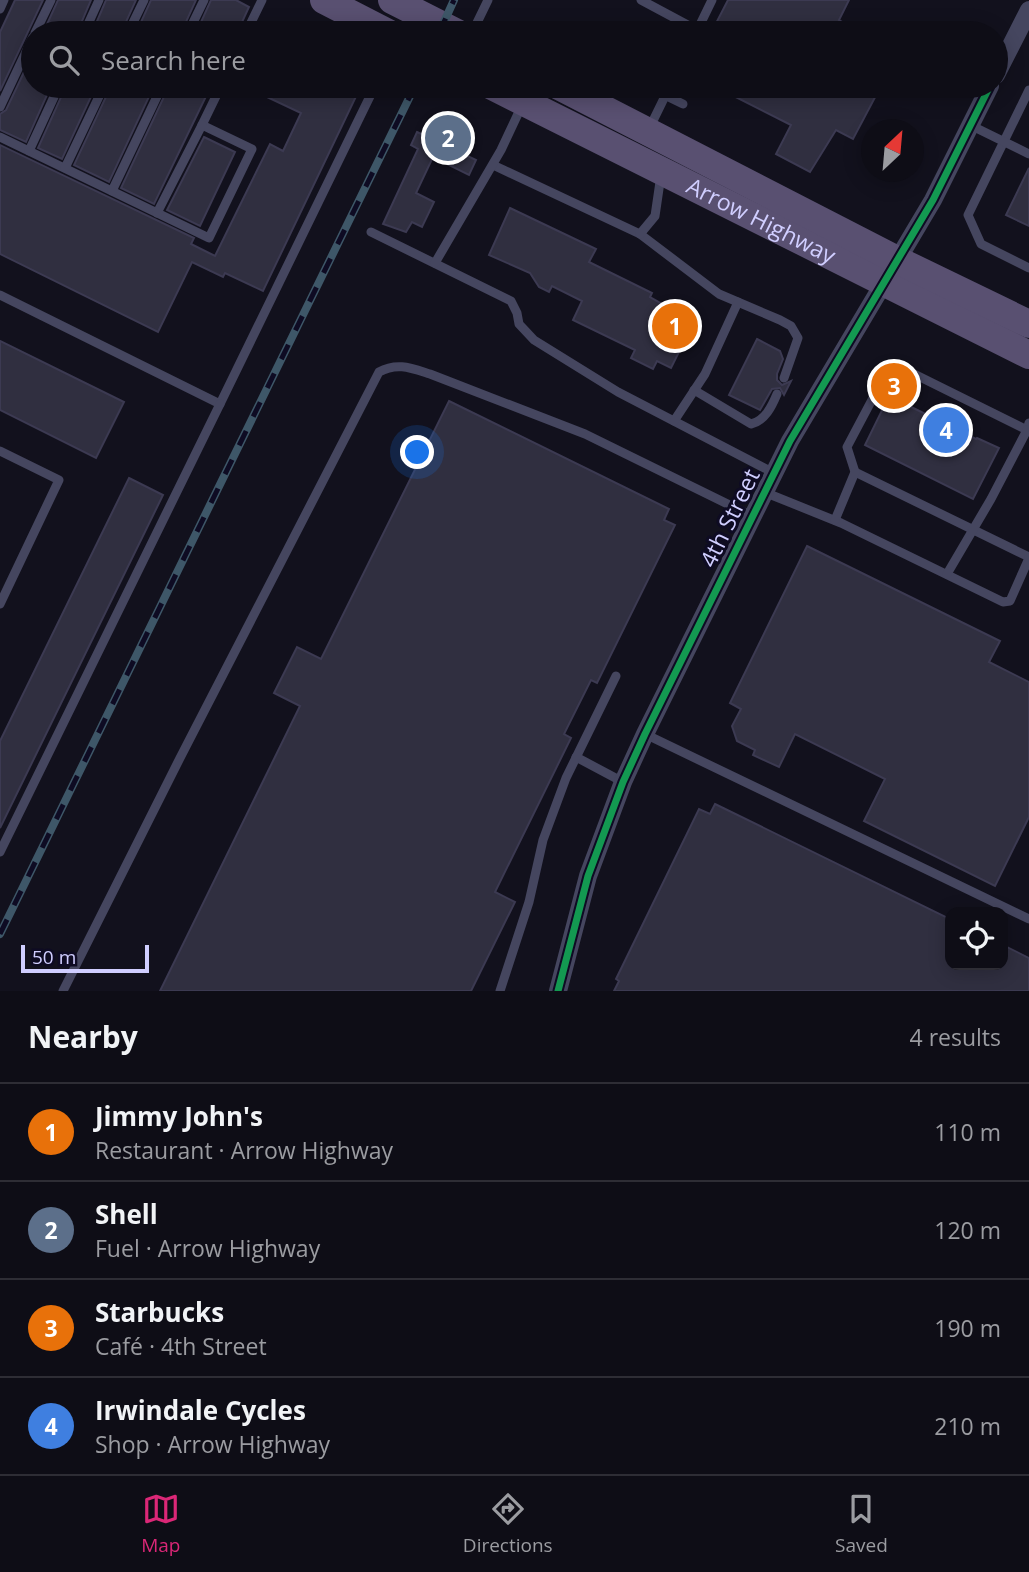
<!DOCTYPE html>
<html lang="en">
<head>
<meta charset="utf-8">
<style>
	body { margin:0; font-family:"Open Sans",sans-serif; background:#17161f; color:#f1f3f6 }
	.controls { position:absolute; right:21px; bottom:21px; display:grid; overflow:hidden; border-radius:14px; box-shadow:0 4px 18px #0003 }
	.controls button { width:63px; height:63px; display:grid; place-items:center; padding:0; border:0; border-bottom:2px solid #2e2d35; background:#0e0d16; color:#f1f3f6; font:35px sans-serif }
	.compass { position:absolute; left:861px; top:119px; width:63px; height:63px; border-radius:50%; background:#0e0d16; box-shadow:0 4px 18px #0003; rotate:26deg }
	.scale { position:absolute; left:21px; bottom:18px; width:128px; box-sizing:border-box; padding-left:7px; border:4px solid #d0ceff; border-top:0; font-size:19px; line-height:24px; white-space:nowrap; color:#d0ceff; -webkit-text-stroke:5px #0e0b23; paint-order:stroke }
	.you { position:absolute; left:418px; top:453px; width:24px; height:24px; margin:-18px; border:5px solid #fff; border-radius:50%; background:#1a73e8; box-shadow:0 0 0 10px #1a73e833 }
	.badge { display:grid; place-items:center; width:46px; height:46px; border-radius:50%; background:#db2777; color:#fff; font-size:23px; font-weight:700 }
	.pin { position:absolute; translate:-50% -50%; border:4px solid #fff; box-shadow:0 2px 7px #0006 }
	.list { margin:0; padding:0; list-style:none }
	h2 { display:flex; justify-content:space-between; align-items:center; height:91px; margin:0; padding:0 28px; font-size:30px }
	h2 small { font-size:23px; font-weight:400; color:#9b9ca1 }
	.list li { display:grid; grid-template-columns:46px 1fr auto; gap:21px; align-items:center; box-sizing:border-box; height:98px; padding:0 28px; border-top:2px solid #2e2d35 }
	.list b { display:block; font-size:26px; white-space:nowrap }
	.list p { margin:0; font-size:23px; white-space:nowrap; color:#9b9ca1 }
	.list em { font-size:23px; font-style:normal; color:#9b9ca1 }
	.icon { flex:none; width:38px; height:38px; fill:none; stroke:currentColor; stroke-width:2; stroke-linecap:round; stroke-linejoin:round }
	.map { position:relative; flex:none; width:1029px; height:991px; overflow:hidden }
	.search { position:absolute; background:#0e0d16; box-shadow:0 4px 18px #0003; left:21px; right:21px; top:21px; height:77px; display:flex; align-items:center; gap:18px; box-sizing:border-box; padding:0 24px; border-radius:38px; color:#9b9ca1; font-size:26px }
	.sheet { height:483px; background:#0e0d16 }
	nav { display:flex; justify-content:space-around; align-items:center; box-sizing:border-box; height:98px; border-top:2px solid #2e2d35; background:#0e0d16; font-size:19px; color:#9b9ca1 }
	nav a { display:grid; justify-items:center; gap:4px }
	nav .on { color:#db2777 }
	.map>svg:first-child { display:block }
</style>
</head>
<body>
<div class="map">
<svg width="1029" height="991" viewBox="0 0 1029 991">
	<rect width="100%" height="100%" fill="#12111d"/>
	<g fill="#302f40" stroke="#3c3a52" stroke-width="2">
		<path d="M 15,0 L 43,0 L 0,91 L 0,32 Z"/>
		<path d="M 58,0 L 91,0 L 77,33 L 43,33 Z"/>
		<path d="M 106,0 L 136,0 L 121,33 L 92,33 Z"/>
		<path d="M 151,0 L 196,0 L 181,33 L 136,33 Z"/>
		<path d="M 211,0 L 236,0 L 249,7 L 237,33 L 196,33 Z"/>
		<path d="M 728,0 L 849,0 L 839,20 L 861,33 L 711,33 Z"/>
		<path d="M 33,53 L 33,86 L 51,86 L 26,142 L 0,130 L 0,114 L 6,110 Z"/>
		<path d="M 66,86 L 96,86 L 62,159 L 38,148 Z"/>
		<path d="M 111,86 L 154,86 L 109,182 L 74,165 Z"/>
		<path d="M 169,86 L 211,86 L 154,204 L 121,188 Z"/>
		<path d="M 273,86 L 361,86 L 263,291 L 225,273 L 223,277 L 192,262 L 158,332 L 0,254 L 0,145 L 194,238 L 191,244 L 215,256 L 270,144 L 283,151 L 301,113 L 267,97 Z"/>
		<path d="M 714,86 L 881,86 L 853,139 L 836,130 L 810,172 L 776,154 L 791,125 Z"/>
		<path d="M 417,132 L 476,160 L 469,175 L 433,157 L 416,193 L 434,202 L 422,227 L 412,222 L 406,232 L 383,224 L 418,149 L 411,145 Z"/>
		<path d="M 204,137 L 235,152 L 200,226 L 167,210 Z"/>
		<path d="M 1029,168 L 1029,226 L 1006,215 Z"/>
		<path d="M 510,208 L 596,249 L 589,262 L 652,293 L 650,297 L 694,322 L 671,368 L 657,361 L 653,369 L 631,358 L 635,350 L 573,320 L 582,301 L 552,286 L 549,292 L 539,287 L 530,273 L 489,255 Z"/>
		<path d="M 757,339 L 780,351 L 783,359 L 777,374 L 777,380 L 782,385 L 791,381 L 784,395 L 780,388 L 772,389 L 760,410 L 729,395 Z"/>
		<path d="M 0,341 L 124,402 L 96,458 L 0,410 Z"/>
		<path d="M 889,396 L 976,439 L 977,438 L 999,448 L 973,499 L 865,445 Z"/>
		<path d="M 449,401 L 669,509 L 664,520 L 675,525 L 597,683 L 591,680 L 564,734 L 571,738 L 495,892 L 515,902 L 471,991 L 160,991 L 300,706 L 274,693 L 297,647 L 321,659 Z"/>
		<path d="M 129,478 L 163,495 L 0,828 L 0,741 Z"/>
		<path d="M 807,546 L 1000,641 L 989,662 L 1029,682 L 1029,817 L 995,886 L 864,821 L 885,779 L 795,734 L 779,767 L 753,755 L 755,750 L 737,741 L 732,726 L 741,709 L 730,703 Z"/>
		<path d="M 715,804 L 950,919 L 950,965 L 1003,965 L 1003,945 L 1029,958 L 1029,991 L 614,991 L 619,981 L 616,979 L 699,809 L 710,814 Z"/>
	</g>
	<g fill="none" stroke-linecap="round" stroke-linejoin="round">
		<g stroke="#45465f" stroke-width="9">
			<path d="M 641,0 L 697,30"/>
			<path d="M 0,9 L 4,0"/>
			<path d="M 35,33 L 51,0"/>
			<path d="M 84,33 L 99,0"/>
			<path d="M 128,33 L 144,0"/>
			<path d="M 188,33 L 204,0"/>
			<path d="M 246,33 L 262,0"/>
			<path d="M 472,33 L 488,0"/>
			<path d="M 696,33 L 712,0"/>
			<path d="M 646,86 L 683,104"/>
			<path d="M 1029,90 L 968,215 L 981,244 L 1029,268"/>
			<path d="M 0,107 L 33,37"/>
			<path d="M 970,125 L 1029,154"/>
			<path d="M 649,129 L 670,86"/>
			<path d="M 0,137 L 209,238 L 252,149 L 202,125 L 221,86"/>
			<path d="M 29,151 L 59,86"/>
			<path d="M 493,165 L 640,234 L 719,294 L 780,320 L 791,326 L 798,338 L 784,378"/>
			<path d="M 65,168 L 104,86"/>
			<path d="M 112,191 L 162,86"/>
			<path d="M 157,213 L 202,125"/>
			<path d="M 371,232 L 511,301 L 517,313 L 519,324 L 534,340 L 618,392 L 774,473"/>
			<path d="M 640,234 L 655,216 L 661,175"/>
			<path d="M 435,263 L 501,150 L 531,86"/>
			<path d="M 0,295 L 220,404 L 375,86"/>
			<path d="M 694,390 L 751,424 C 765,421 772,406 777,394"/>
			<path d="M 674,421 L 705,374 L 738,302"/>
			<path d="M 0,451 L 59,480 L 0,604"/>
			<path d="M 855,472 L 1029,557"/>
			<path d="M 764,492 L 841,523 L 1003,602 L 1010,601 L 1029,558"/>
			<path d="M 835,520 L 855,472 L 847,447 L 883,379 L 894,372 L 908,371 L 1027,430 L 1029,423"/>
			<path d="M 947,574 L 991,499 L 1027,430"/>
			<path d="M 645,734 L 1029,919"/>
			<path d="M 576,757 L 623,782"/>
			<path d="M 0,852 L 220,404"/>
			<path d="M 63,991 L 180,758 L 379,372 C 397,362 411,368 430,374 L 585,434 L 752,516"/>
			<path d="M 500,991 L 529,902 L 543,840 L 566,778 L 616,676"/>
		</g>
		<g stroke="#45465f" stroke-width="18">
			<path d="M 996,75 L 1029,10"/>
			<path d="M 558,991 L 588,876 L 623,782 L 645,734 L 790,441 L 933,200 L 990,86"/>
		</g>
		<g stroke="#595071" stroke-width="28">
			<path d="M 324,0 L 388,33"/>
			<path d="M 392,0 L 457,33"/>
			<path id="s1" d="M 492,86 L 1029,355"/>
			<path d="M 559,86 L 897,260 L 1029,324"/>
		</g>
		<g stroke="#3e5768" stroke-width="8">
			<g id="rail">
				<path d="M 439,33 L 454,0"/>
				<path d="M 0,934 L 415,86"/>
			</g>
		</g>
		<use href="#rail" stroke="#0e0b23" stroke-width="5" stroke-dasharray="16" stroke-linecap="butt"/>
		<g stroke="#0e0b23" stroke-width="11">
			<path id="cycleway" d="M 558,991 L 588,876 L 623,782 L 645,734 L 790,441 L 933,200 L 990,86"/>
		</g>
		<use href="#cycleway" stroke="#139951" stroke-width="7"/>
	</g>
	<g text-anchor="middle" stroke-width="6" stroke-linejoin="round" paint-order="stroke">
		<g font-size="23" fill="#d0ceff" stroke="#0e0b23">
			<text dy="8" stroke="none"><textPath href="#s1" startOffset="301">Arrow Highway</textPath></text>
			<text transform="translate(730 518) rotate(-64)" y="8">4th Street</text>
		</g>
	</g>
</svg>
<div class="controls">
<button><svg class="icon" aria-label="locate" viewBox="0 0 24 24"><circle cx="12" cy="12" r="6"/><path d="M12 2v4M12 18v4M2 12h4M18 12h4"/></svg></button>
</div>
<svg class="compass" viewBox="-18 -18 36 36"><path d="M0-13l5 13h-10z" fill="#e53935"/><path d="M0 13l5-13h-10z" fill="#9b9ca1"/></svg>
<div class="scale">50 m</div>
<div class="you"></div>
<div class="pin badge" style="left:675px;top:326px;background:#e8710a">1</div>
<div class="pin badge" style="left:448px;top:138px;background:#5c6f8a">2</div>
<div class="pin badge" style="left:894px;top:386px;background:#e8710a">3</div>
<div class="pin badge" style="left:946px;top:430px;background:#3f7fe0">4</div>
<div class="search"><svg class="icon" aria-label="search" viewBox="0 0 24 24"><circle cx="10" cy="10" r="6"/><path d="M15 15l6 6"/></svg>Search here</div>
</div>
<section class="sheet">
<h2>Nearby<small>4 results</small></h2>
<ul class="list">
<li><span class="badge" style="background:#e8710a">1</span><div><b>Jimmy John's</b><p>Restaurant · Arrow Highway</p></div><em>110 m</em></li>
<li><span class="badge" style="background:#5c6f8a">2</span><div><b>Shell</b><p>Fuel · Arrow Highway</p></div><em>120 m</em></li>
<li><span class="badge" style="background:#e8710a">3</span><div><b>Starbucks</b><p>Café · 4th Street</p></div><em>190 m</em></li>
<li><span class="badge" style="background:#3f7fe0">4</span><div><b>Irwindale Cycles</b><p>Shop · Arrow Highway</p></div><em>210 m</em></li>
</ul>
</section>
<nav>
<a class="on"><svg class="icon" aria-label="map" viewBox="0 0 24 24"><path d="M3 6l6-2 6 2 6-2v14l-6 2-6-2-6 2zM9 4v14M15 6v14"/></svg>Map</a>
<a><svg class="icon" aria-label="directions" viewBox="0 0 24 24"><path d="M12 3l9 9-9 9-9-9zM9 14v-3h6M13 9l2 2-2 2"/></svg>Directions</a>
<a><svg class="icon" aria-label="saved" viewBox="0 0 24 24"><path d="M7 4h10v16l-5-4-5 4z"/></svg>Saved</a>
</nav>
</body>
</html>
